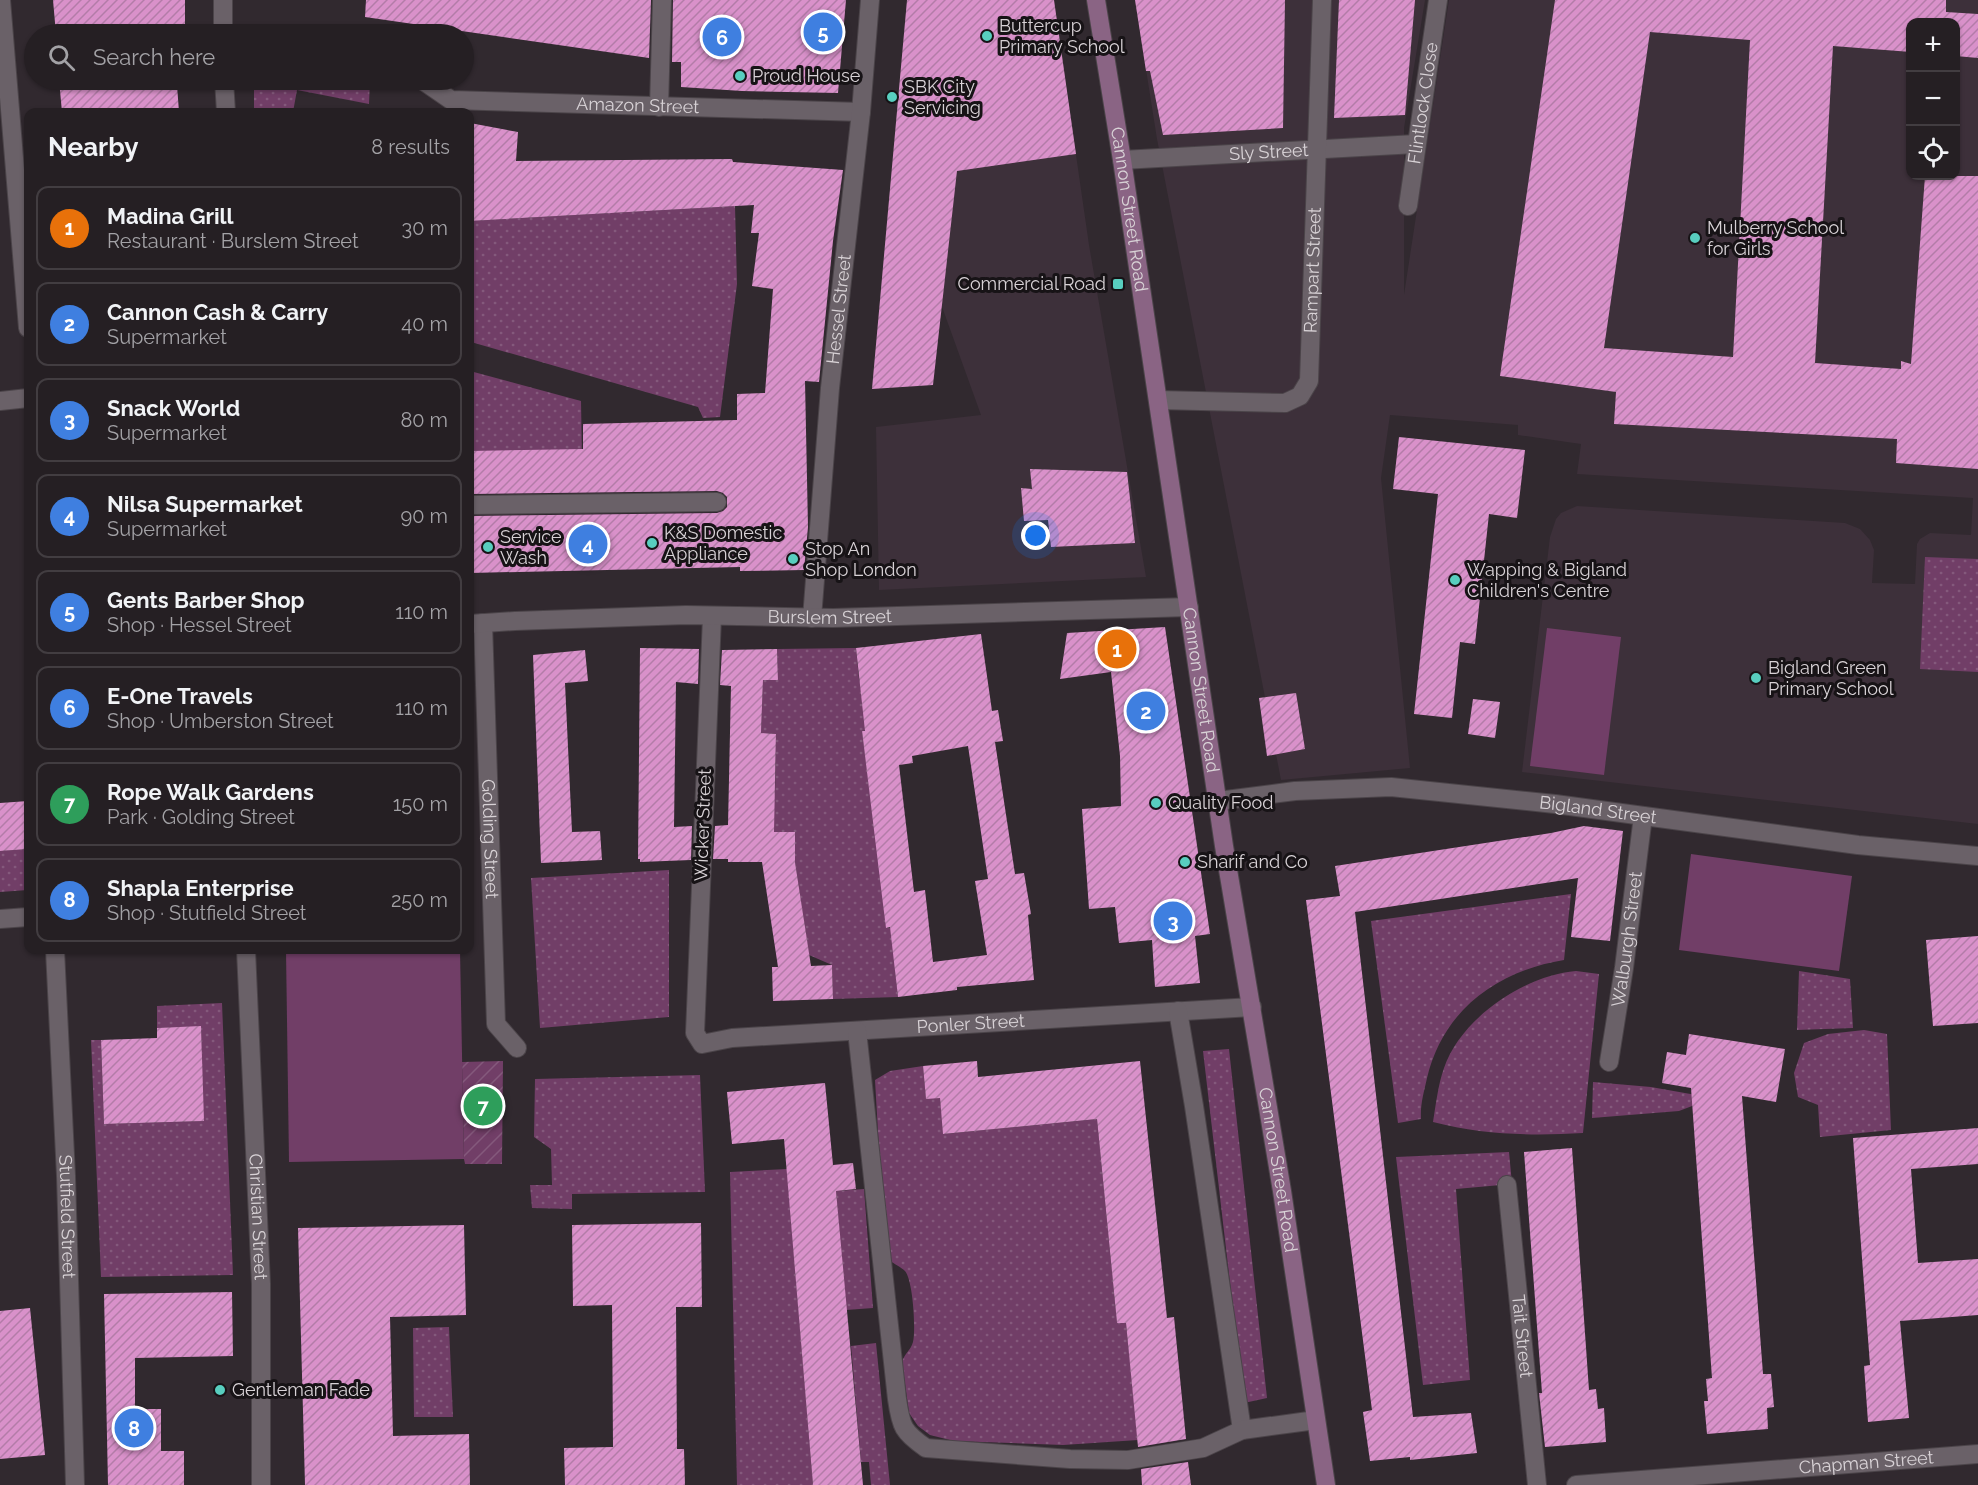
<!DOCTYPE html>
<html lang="en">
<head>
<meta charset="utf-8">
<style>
	body { margin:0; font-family:Raleway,sans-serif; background:#2d272b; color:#f1f3f6 }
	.controls { position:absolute; right:18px; top:18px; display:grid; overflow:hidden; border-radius:12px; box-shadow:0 2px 4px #0004 }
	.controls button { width:54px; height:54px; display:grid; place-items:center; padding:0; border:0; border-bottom:2px solid #423d41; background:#251f23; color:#f1f3f6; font:30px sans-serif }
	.you { position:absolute; left:1036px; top:536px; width:21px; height:21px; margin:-15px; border:4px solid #fff; border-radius:50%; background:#1a73e8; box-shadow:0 0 0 9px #1a73e833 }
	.badge { display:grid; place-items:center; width:39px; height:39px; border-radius:50%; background:#58cebf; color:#fff; font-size:20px; font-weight:700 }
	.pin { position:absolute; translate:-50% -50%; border:3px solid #fff; box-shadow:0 2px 6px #0006 }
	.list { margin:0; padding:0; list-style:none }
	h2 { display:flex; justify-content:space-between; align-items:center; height:78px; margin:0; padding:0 24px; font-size:26px }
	h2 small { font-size:20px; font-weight:400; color:#a3a2a6 }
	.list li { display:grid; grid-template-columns:39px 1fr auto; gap:18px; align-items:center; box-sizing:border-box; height:84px; margin:0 12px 12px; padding:0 12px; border:2px solid #423d41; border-radius:12px }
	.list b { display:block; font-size:22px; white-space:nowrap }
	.list p { margin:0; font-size:20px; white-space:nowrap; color:#a3a2a6 }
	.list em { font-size:20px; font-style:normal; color:#a3a2a6 }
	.icon { flex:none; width:33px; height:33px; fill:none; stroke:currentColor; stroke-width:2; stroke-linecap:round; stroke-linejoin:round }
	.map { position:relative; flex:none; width:1978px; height:1485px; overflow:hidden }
	.search { position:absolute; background:#251f23; box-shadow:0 2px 4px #0004; left:24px; top:24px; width:450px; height:66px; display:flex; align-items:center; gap:15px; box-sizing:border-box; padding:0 21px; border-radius:33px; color:#a3a2a6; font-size:22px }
	.panel { position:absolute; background:#251f23; box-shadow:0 2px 4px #0004; left:24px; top:108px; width:450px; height:846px; border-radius:12px }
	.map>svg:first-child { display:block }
</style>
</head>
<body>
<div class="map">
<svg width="1978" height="1485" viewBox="0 0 1978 1485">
	<defs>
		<pattern id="grass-dots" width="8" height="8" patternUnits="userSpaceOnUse" patternTransform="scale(1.5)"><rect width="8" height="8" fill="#713e67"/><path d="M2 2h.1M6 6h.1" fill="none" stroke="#84597c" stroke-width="1.8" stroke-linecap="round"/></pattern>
		<pattern id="garden-furrows" width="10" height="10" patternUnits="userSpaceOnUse" patternTransform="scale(1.5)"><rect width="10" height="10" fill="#713e67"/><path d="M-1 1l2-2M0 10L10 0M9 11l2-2" fill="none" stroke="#84597c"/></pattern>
		<pattern id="building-hatch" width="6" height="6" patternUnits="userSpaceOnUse" patternTransform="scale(1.5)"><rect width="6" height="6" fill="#d991ca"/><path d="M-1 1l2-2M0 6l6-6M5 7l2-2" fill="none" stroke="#b37ca8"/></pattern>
	</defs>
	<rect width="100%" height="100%" fill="#31292f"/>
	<g fill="#3d303a" fill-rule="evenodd">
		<path d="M 1135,0 L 1425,0 L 1404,128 L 1404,295 L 1449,0 L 1978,0 L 1978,824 L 1522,772 L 1550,537 L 1556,519 L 1561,513 L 1577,506 L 1845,523 L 1860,529 L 1870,540 L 1874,550 L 1872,583 L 1915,584 L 1917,544 L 1920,539 L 1930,533 L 1971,535 L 1973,498 L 1577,474 L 1581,444 L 1518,435 L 1518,425 L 1390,415 L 1381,478 L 1410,768 L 1281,780 L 1157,139 ZM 1910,22 L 1956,22 L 1956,176 L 1910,176 Z"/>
		<path d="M 1056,16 L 1089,245 L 1146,577 L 879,590 L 876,427 L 981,415 L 941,304 L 968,82 Z"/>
	</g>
	<g fill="url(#grass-dots)">
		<path d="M 254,80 L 370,80 L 369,104 L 297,90 L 293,112 L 254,112 Z"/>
		<path d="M 735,206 L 737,284 L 720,417 L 703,418 L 698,407 L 471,342 L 470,221 Z"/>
		<path d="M 470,371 L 581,401 L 582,459 L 470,460 Z"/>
		<path d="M 1925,557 L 1978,559 L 1978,672 L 1920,669 Z"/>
		<path d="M 856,648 L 859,679 L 872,730 L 862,731 L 887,928 L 899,927 L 895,969 L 898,997 L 833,999 L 832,965 L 809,955 L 795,862 L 795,832 L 757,832 L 775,793 L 776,734 L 761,733 L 763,680 L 778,680 L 777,649 Z"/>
		<path d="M 28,849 L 28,890 L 0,892 L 0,851 Z"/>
		<path d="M 669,870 L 669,1017 L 540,1028 L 531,878 Z"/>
		<path d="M 1571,894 L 1564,960 C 1497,971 1443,1010 1427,1078 C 1424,1092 1420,1105 1421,1119 L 1398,1123 L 1371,921 Z"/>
		<path d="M 1576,971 L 1599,974 L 1583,1133 C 1532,1136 1483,1135 1433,1122 C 1436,1104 1438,1085 1444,1068 C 1461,1018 1525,975 1576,971 Z"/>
		<path d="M 1799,971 L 1850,979 L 1853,1028 L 1797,1030 Z"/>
		<path d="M 222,1003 L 233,1275 L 101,1277 L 91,1040 L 101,1040 L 104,1124 L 203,1121 L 201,1027 L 157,1028 L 157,1006 Z"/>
		<path d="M 1864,1030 L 1887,1034 L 1891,1130 L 1820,1137 L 1818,1105 L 1798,1097 L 1794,1073 L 1804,1043 L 1828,1034 Z"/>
		<path d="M 1229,1049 L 1267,1398 L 1244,1403 L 1203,1051 Z"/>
		<path d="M 923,1066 L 926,1098 L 940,1098 L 944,1134 L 1097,1119 L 1117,1323 L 1126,1323 L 1138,1440 L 1063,1445 L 954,1441 L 930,1435 L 918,1426 L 909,1413 L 902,1362 C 904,1354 911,1350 913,1342 C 916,1330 913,1280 905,1271 C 901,1267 894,1264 889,1260 L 880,1167 L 875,1080 L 890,1071 Z"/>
		<path d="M 700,1075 L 705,1192 L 572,1194 L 572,1209 L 532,1208 L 530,1185 L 552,1185 L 551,1149 L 534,1137 L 535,1079 Z"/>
		<path d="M 1593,1082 L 1651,1087 L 1713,1098 L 1679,1111 L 1592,1118 Z"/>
		<path d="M 1509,1152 L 1512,1184 L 1456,1189 L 1470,1380 L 1423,1385 L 1396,1157 Z"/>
		<path d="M 787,1169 L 813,1485 L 737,1485 L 730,1172 Z"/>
		<path d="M 864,1189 L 873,1308 L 846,1310 L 836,1191 Z"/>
		<path d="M 449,1327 L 453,1417 L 414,1417 L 413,1328 Z"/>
		<path d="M 876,1343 L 890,1485 L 871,1485 L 869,1462 L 861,1462 L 851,1346 Z"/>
	</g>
	<path fill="url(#garden-furrows)" d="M 503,1061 L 502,1164 L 465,1164 L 464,1159 L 462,1062 Z"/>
	<g fill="#713e67">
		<path d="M 1547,628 L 1621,637 L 1604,775 L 1530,766 Z"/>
		<path d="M 1691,854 L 1852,876 L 1839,971 L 1679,950 Z"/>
		<path d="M 286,950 L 460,950 L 464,1159 L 289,1162 Z"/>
	</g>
	<g fill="url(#building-hatch)" fill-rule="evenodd">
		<path d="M 53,0 L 185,0 L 185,34 L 56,34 Z"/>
		<path d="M 366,0 L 651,0 L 649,58 L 365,17 Z"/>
		<path d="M 673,0 L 846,0 L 838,93 L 742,91 L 681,87 L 681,62 L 672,62 Z"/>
		<path d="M 907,0 L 1054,0 L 1076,154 L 957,171 L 933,385 L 872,389 Z"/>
		<path d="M 1135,0 L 1285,0 L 1283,128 L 1163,135 L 1150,71 L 1146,71 Z"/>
		<path d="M 1339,0 L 1415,0 L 1405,115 L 1334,118 Z"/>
		<path d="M 1555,0 L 1946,0 L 1946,12 L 1978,14 L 1978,58 L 1956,56 L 1956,22 L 1911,22 L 1911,52 L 1833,46 L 1815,363 L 1901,369 L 1901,361 L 1911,364 L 1925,176 L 1978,176 L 1978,469 L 1896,463 L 1897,439 L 1614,424 L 1616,392 L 1500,376 ZM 1650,32 L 1750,40 L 1733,357 L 1604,348 Z"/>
		<path d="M 59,80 L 186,80 L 186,85 L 177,85 L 179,112 L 62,112 Z"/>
		<path d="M 470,123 L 518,132 L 516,161 L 732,159 L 733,162 L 843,170 L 833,241 L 819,382 L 805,381 L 808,527 L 804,570 L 740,571 L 740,567 L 470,573 L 470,516 L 717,513 L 723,511 L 727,507 L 727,497 L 723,493 L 717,491 L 470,494 L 470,451 L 583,449 L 583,424 L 737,420 L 737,394 L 765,393 L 773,289 L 752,286 L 759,233 L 751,233 L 754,205 L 470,221 Z"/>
		<path d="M 1399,437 L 1525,450 L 1517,518 L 1489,514 L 1475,644 L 1460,642 L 1452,718 L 1414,714 L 1438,494 L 1393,489 Z"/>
		<path d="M 1030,469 L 1127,472 L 1135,543 L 1051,547 L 1048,520 L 1024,521 L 1021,488 L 1032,489 Z"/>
		<path d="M 1165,627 L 1210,934 L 1195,936 L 1200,983 L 1155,987 L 1152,940 L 1119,943 L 1115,907 L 1089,909 L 1082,809 L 1121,806 L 1120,756 L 1111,672 L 1060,679 L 1067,633 Z"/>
		<path d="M 981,634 L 992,711 L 998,710 L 1003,741 L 995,742 L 1015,874 L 1024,873 L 1031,914 L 1028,915 L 1034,980 L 957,987 L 957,990 L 898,997 L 890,927 L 886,928 L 882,896 L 862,731 L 865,731 L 856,648 ZM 968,746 L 988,879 L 975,881 L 987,955 L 933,962 L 925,890 L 914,892 L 899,765 L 913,763 L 912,756 Z"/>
		<path d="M 640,648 L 699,649 L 698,684 L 676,682 L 674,827 L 692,826 L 691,860 L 640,862 L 640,859 L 638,859 Z"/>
		<path d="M 777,649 L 778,680 L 763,680 L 761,733 L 776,734 L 774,832 L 795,832 L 795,862 L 811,966 L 832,965 L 833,999 L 773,1001 L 772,967 L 778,967 L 762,862 L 728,862 L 728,859 L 713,859 L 715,826 L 728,825 L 731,686 L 720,685 L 722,650 Z"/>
		<path d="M 585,650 L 588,681 L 565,683 L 572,832 L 600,831 L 602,860 L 541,863 L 533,655 Z"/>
		<path d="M 1296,693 L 1305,749 L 1267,756 L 1259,698 Z"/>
		<path d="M 1473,699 L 1500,702 L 1495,738 L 1468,734 Z"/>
		<path d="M 28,801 L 28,849 L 0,851 L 0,803 Z"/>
		<path d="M 1584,826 L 1623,831 L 1610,941 L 1571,937 L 1578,878 L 1355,912 L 1413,1417 L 1471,1413 L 1477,1453 L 1410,1460 L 1410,1457 L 1370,1461 L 1363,1412 L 1372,1410 L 1306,900 L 1340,896 L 1335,866 L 1551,833 Z"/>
		<path d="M 1978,936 L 1978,1023 L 1933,1026 L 1926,940 Z"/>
		<path d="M 201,1026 L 204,1121 L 104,1124 L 101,1040 L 157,1038 L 157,1028 Z"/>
		<path d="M 1689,1034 L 1785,1049 L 1776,1102 L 1742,1096 L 1763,1374 L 1771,1374 L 1774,1407 L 1767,1408 L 1768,1429 L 1707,1434 L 1704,1401 L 1708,1401 L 1706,1379 L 1712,1378 L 1691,1088 L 1662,1083 L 1667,1052 L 1686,1055 Z"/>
		<path d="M 977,1061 L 978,1077 L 1140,1061 L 1167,1318 L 1174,1317 L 1186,1439 L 1138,1447 L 1126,1323 L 1117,1323 L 1097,1119 L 943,1134 L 940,1098 L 926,1099 L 923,1066 Z"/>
		<path d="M 825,1083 L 833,1165 L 853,1163 L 856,1189 L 836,1191 L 863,1485 L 813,1485 L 784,1139 L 732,1144 L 727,1092 Z"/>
		<path d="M 1978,1128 L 1978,1164 L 1911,1169 L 1918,1263 L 1978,1259 L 1978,1315 L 1900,1321 L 1909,1418 L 1868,1422 L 1864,1366 L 1870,1365 L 1853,1138 Z"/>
		<path d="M 1572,1148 L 1589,1390 L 1596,1389 L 1598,1409 L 1604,1408 L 1606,1442 L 1545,1447 L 1539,1393 L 1542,1393 L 1524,1152 Z"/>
		<path d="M 701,1223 L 702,1307 L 676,1307 L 677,1449 L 684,1449 L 685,1485 L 565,1485 L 564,1448 L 613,1447 L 612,1305 L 573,1306 L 572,1225 Z"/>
		<path d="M 464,1225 L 466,1315 L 390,1317 L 393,1436 L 469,1434 L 470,1485 L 305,1485 L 298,1228 Z"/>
		<path d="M 232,1292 L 233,1356 L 135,1358 L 135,1409 L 161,1409 L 161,1451 L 184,1451 L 184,1485 L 108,1485 L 104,1294 Z"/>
		<path d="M 30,1308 L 45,1455 L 0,1459 L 0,1311 Z"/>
		<path d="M 1188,1462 L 1191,1485 L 1142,1485 L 1141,1469 Z"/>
	</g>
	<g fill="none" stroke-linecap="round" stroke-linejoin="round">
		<g stroke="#4b4449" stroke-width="20">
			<g id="street">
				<path d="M 1,0 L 28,328"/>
				<path d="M 223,0 L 223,34"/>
				<path d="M 224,80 L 226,112"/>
				<path id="s1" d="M 422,80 L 451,100 L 861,112"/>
				<path d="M 659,107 L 662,0"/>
				<path id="s2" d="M 1122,160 L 1416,144"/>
				<path id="s3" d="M 1408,206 L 1438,0"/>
				<path id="s4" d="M 1158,400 L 1285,403 L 1300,396 L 1309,381 L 1322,0"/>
				<path d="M 0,401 L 28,398"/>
				<path d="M 470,505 L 717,502"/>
				<path id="s5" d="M 712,617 L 696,1009 L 695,1033 L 702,1044 L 732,1038 L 1252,1007"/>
				<path id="s6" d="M 812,618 L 830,388 L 861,112 L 870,0"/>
				<path id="s7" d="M 483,623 L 496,1024 L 517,1048"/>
				<path id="s8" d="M 470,624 L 515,621 L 686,615 L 833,618 L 1189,607"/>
				<path id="s9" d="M 1218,801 L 1295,791 L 1391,787 L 1555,804 L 1858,845 L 1978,856"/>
				<path d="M 0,919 L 28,917"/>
				<path id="s10" d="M 55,950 L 66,1176 L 75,1485"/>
				<path id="s11" d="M 246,950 L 261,1284 L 261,1485"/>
				<path d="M 1178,1011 L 1194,1106 L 1242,1430"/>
				<path d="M 857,1031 L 897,1399 C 901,1427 903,1432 926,1448 L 1070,1459 L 1128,1460 L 1203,1448 L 1242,1430 L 1316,1420"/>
				<path id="s12" d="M 1609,1062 L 1624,968 L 1643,816"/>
				<path id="s13" d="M 1507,1185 L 1537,1485"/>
				<path id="s14" d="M 1576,1485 L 1978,1454"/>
			</g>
		</g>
		<g stroke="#4b4449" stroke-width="20">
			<g id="secondary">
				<path id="s15" d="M 1096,0 L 1122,160 L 1224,846 L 1282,1191 L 1326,1485"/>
			</g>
		</g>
		<use href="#street" stroke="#6a6168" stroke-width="18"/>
		<use href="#secondary" stroke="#8a6484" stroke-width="18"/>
	</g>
	<g fill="#58cebf" stroke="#171316" stroke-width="2">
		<circle cx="987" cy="36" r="6"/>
		<circle cx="740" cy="76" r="6"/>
		<circle cx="892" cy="97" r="6"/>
		<circle cx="1695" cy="238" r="6"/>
		<rect x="1112" y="278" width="12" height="12" rx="3"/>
		<circle cx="652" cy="543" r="6"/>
		<circle cx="488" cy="547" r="6"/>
		<circle cx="793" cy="559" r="6"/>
		<circle cx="1455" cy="580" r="6"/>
		<circle cx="1756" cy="678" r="6"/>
		<circle cx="1156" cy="803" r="6"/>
		<circle cx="1185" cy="862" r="6"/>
		<circle cx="220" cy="1390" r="6"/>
	</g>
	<g text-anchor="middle" stroke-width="6" stroke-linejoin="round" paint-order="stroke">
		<g font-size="18" fill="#d8d2d6" stroke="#171316" text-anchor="start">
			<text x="999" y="32">Buttercup<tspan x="999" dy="21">Primary School</tspan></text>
			<text x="752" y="82">Proud House</text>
			<text x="904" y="93">SBK City<tspan x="904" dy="21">Servicing</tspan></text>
			<text x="1707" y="234">Mulberry School<tspan x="1707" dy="21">for Girls</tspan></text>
			<text x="1106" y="290" text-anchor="end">Commercial Road</text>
			<text x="664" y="539">K&amp;S Domestic<tspan x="664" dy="21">Appliance</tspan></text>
			<text x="500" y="543">Service<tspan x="500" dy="21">Wash</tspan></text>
			<text x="805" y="555">Stop An<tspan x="805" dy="21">Shop London</tspan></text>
			<text x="1467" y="576">Wapping &amp; Bigland<tspan x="1467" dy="21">Children's Centre</tspan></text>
			<text x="1768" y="674">Bigland Green<tspan x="1768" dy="21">Primary School</tspan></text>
			<text x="1168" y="809">Quality Food</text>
			<text x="1197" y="868">Sharif and Co</text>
			<text x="232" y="1396">Gentleman Fade</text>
		</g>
		<g font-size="18" fill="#d8d2d6" stroke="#171316">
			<text dy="6" stroke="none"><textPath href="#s3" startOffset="104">Flintlock Close</textPath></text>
			<text dy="6" stroke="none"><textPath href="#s1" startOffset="222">Amazon Street</textPath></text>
			<text dy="6" stroke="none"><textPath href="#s2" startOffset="147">Sly Street</textPath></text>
			<text dy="6" stroke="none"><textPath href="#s15" startOffset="212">Cannon Street Road</textPath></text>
			<text dy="6" stroke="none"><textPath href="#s4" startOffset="272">Rampart Street</textPath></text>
			<text dy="6" stroke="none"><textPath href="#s6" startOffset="310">Hessel Street</textPath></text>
			<text dy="6" stroke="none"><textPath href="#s8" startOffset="360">Burslem Street</textPath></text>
			<text dy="6" stroke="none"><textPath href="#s15" startOffset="698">Cannon Street Road</textPath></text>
			<text dy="6" stroke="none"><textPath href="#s9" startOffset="382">Bigland Street</textPath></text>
			<text transform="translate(703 825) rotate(-88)" y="6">Wicker Street</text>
			<text dy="6" stroke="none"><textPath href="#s7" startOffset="216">Golding Street</textPath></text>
			<text dy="6" stroke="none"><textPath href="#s12" startOffset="124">Walburgh Street</textPath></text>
			<text dy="6" stroke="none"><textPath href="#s5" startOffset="699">Ponler Street</textPath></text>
			<text dy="6" stroke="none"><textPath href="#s15" startOffset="1184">Cannon Street Road</textPath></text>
			<text dy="6" stroke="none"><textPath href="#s10" startOffset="267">Stutfield Street</textPath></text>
			<text dy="6" stroke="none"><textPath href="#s11" startOffset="267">Christian Street</textPath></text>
			<text dy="6" stroke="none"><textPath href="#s13" startOffset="152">Tait Street</textPath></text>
			<text dy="6" stroke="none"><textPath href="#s14" startOffset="291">Chapman Street</textPath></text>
		</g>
	</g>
</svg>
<div class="controls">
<button>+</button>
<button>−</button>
<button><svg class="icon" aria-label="locate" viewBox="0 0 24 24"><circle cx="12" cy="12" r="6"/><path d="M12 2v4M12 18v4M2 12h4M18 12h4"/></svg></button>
</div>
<div class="you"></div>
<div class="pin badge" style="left:1117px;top:649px;background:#e8710a">1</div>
<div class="pin badge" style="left:1146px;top:711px;background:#3f7fe0">2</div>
<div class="pin badge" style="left:1173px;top:921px;background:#3f7fe0">3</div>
<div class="pin badge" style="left:588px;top:544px;background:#3f7fe0">4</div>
<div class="pin badge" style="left:823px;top:32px;background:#3f7fe0">5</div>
<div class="pin badge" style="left:722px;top:37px;background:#3f7fe0">6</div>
<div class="pin badge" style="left:483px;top:1106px;background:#2e9e5b">7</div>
<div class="pin badge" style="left:134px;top:1428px;background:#3f7fe0">8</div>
<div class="search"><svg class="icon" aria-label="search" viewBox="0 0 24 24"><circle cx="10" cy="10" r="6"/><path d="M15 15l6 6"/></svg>Search here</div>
<section class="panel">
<h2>Nearby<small>8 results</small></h2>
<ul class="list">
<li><span class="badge" style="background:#e8710a">1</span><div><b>Madina Grill</b><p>Restaurant · Burslem Street</p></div><em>30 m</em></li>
<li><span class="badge" style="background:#3f7fe0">2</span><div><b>Cannon Cash &amp; Carry</b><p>Supermarket</p></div><em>40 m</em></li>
<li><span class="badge" style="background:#3f7fe0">3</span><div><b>Snack World</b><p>Supermarket</p></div><em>80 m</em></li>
<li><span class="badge" style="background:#3f7fe0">4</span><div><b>Nilsa Supermarket</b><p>Supermarket</p></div><em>90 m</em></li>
<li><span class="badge" style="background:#3f7fe0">5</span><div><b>Gents Barber Shop</b><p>Shop · Hessel Street</p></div><em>110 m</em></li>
<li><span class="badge" style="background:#3f7fe0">6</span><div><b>E-One Travels</b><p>Shop · Umberston Street</p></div><em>110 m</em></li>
<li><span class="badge" style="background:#2e9e5b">7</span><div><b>Rope Walk Gardens</b><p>Park · Golding Street</p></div><em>150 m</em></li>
<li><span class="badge" style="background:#3f7fe0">8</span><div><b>Shapla Enterprise</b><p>Shop · Stutfield Street</p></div><em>250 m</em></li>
</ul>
</section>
</div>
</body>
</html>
